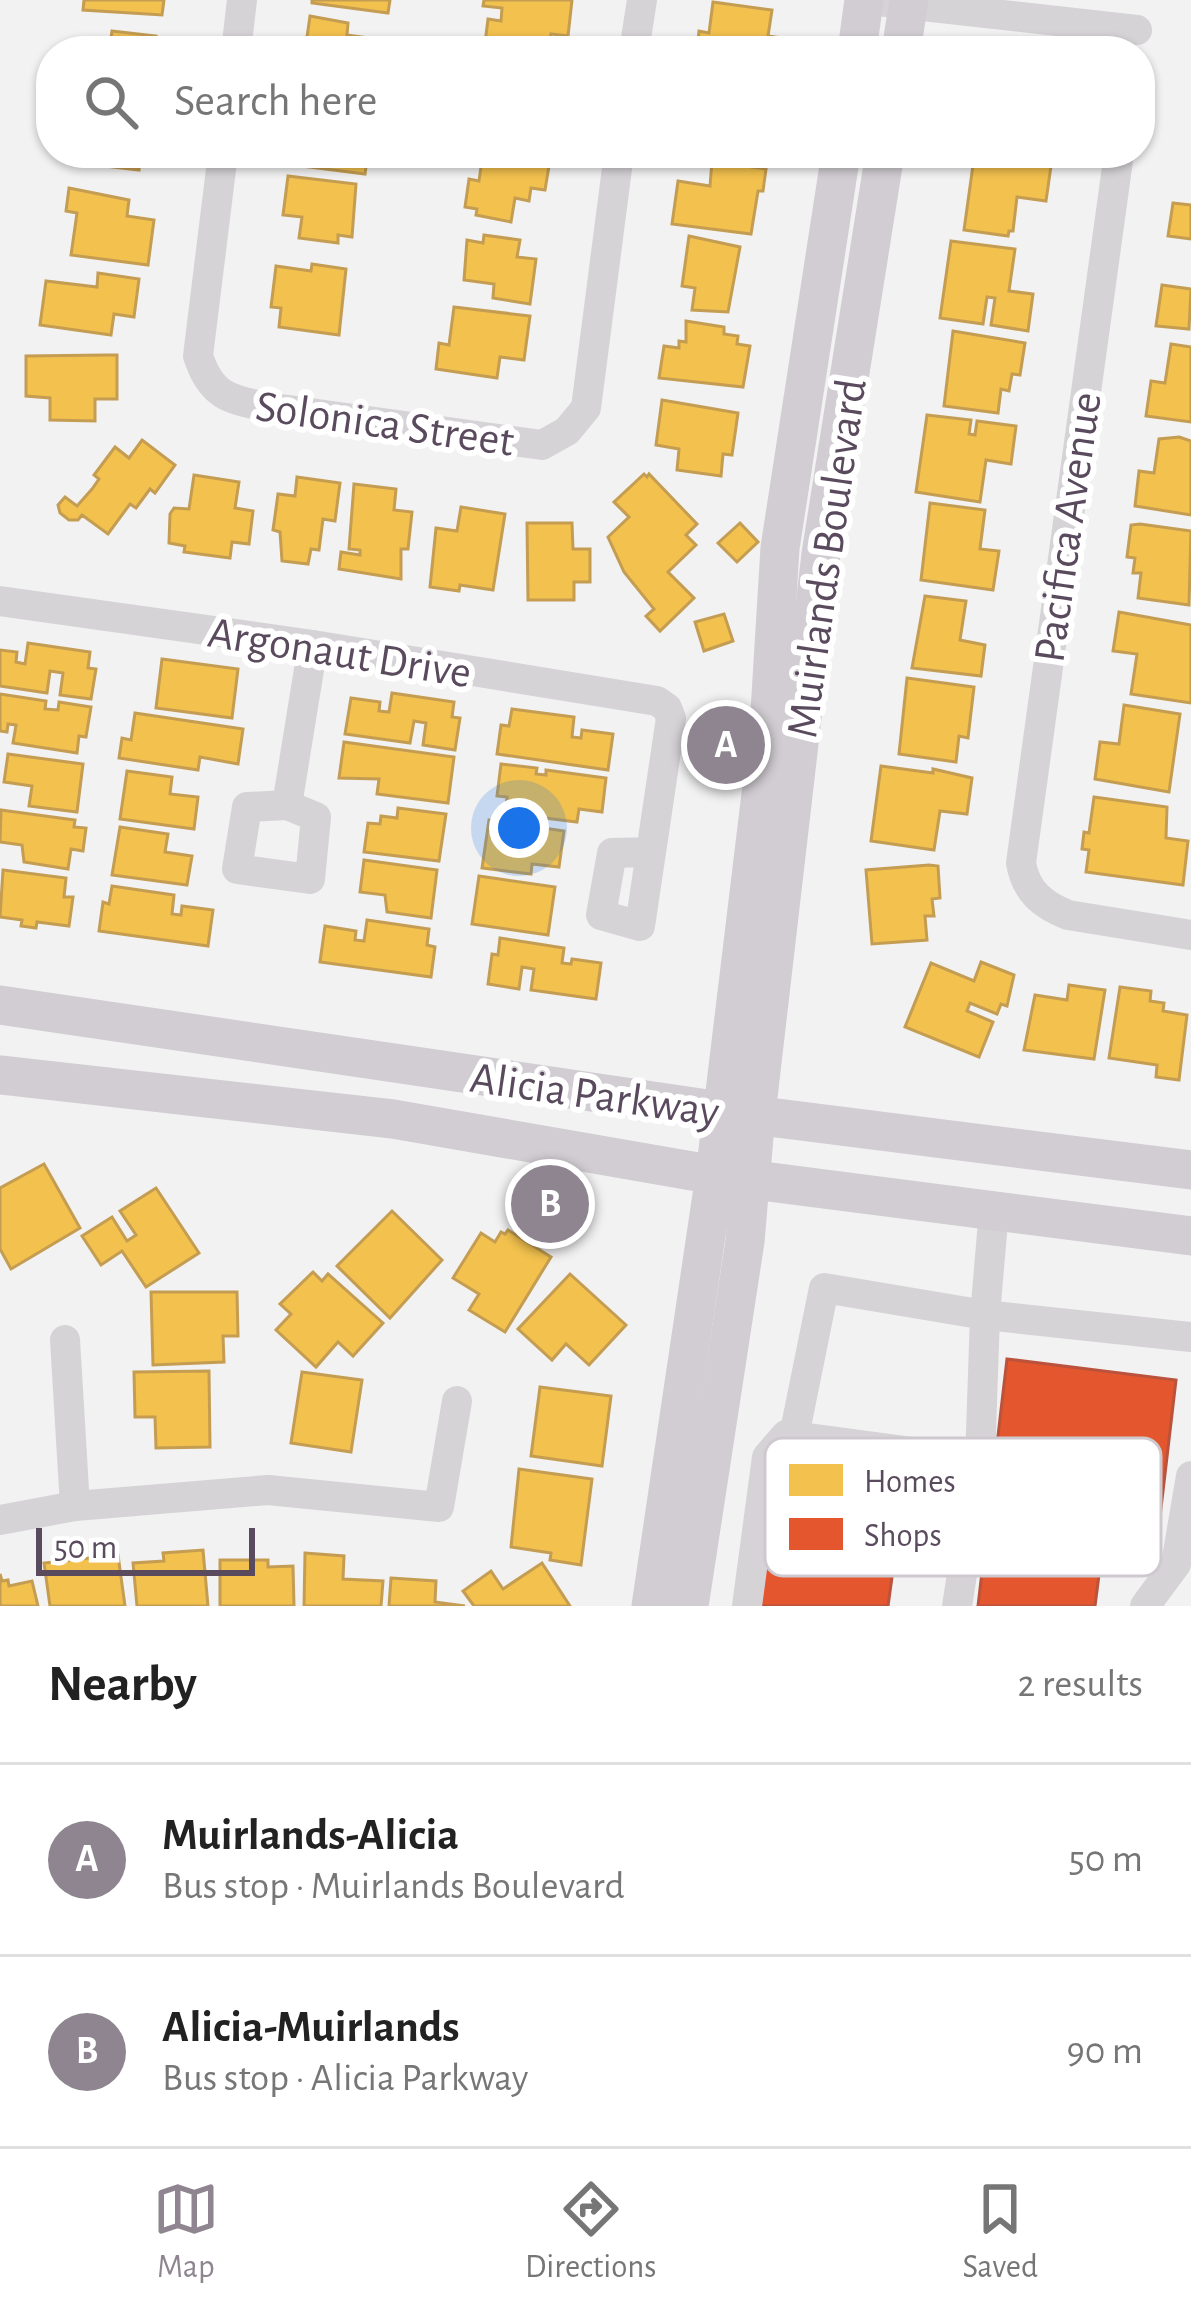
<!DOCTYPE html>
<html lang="en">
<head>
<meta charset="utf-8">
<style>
	body { margin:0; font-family:"Alegreya Sans",sans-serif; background:#f6f6f6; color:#222 }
	.scale { position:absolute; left:36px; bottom:30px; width:219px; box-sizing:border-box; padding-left:12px; border:6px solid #5a4a5d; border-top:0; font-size:33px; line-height:42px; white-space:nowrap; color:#5a4a5d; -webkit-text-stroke:9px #fff; paint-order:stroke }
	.you { position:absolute; left:519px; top:828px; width:42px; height:42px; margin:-30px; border:9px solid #fff; border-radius:50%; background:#1a73e8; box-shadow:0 0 0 18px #1a73e833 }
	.badge { display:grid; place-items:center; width:78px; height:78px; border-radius:50%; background:#8f8591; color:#fff; font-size:39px; font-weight:700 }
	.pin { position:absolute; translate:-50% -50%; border:6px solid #fff; box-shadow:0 3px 12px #0006 }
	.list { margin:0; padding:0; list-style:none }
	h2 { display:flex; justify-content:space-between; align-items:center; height:156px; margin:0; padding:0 48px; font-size:51px }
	h2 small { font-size:39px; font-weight:400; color:#767676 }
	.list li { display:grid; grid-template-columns:78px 1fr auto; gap:36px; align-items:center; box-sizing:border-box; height:192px; padding:0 48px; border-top:3px solid #e0e0e0 }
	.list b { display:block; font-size:45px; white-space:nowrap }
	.list p { margin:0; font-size:39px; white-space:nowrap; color:#767676 }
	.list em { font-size:39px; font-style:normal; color:#767676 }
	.icon { flex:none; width:66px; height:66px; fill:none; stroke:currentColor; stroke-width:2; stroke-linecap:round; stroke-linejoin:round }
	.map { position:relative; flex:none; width:1191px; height:1606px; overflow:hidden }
	.search { position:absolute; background:#fff; box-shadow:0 3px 9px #0004; left:36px; right:36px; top:36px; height:132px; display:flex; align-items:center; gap:30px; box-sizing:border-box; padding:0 42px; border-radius:48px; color:#767676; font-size:45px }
	.sheet { height:540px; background:#fff }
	nav { display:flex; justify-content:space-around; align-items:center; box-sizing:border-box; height:168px; border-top:3px solid #e0e0e0; background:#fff; font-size:33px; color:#767676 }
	nav a { display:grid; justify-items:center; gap:6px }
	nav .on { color:#8f8591 }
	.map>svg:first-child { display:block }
</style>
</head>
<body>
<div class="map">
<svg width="1191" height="1606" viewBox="0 0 1191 1606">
	<rect width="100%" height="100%" fill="#f2f2f2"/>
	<g fill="#f2c14e" stroke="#c49d52" stroke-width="3">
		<path d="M 84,0 L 164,0 L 162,15 L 83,10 Z"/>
		<path d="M 312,0 L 390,0 L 388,13 L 312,3 Z"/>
		<path d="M 484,0 L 572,0 L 568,36 L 551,34 L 549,44 L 536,42 L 535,51 L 484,51 L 488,19 L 501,21 L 502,8 L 483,6 Z"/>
		<path d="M 713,2 L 772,10 L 768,36 L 789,39 L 787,51 L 697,51 L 699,31 L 709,33 Z"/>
		<path d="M 310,16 L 348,23 L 347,35 L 397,42 L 395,51 L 305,51 Z"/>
		<path d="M 112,31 L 156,36 L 154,51 L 109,51 Z"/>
		<path d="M 92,153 L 162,153 L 162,158 L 141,155 L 139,170 L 104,166 L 104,160 L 91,159 Z"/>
		<path d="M 291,153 L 368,153 L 365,174 L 293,165 Z"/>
		<path d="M 483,153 L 524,153 L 550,160 L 545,190 L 531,188 L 529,201 L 515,198 L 511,222 L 476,215 L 477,209 L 465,207 L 469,179 L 479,181 Z"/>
		<path d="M 974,158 L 1051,166 L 1046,201 L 1017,197 L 1013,231 L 1009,231 L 1008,236 L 964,230 Z"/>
		<path d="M 712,161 L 766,169 L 763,191 L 758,191 L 751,234 L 672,224 L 678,181 L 710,186 Z"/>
		<path d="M 288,176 L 356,184 L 352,237 L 338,235 L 338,243 L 299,238 L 302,217 L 283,215 Z"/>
		<path d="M 69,188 L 129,200 L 127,216 L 154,220 L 148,265 L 71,255 L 77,213 L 66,211 Z"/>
		<path d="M 1173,203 L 1191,205 L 1191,239 L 1168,236 Z"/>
		<path d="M 484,235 L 520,240 L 517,257 L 536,259 L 530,304 L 493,298 L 494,284 L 464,280 L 467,240 L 483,243 Z"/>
		<path d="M 689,236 L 740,247 L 728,312 L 692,310 L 695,288 L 682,286 Z"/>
		<path d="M 951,241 L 1015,249 L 1009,291 L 1033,294 L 1028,331 L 991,325 L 995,298 L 987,297 L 983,324 L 940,318 Z"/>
		<path d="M 312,264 L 346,269 L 339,335 L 279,327 L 281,308 L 271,307 L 276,266 L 311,271 Z"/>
		<path d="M 98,273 L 139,279 L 134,317 L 114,314 L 111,335 L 40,325 L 46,281 L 97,287 Z"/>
		<path d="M 1162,285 L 1191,289 L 1189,329 L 1156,326 Z"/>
		<path d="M 454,307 L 530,316 L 524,360 L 500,357 L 497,378 L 436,369 L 439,343 L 449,345 Z"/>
		<path d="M 686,321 L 724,327 L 724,334 L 738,336 L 737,344 L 750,346 L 743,387 L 659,378 L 664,346 L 679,348 L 679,341 L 686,342 Z"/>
		<path d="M 953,331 L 1025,343 L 1020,375 L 1012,374 L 1009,391 L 1001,389 L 998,413 L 944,406 Z"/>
		<path d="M 1171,344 L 1191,347 L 1191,422 L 1146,416 L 1151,381 L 1165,383 Z"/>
		<path d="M 106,355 L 117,355 L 117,399 L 95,399 L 95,421 L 50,420 L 50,398 L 26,396 L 26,356 Z"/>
		<path d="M 662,400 L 738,413 L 732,455 L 723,454 L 721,476 L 677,470 L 679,449 L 656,445 Z"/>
		<path d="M 927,415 L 971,420 L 969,434 L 975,435 L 977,421 L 1016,426 L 1011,464 L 986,460 L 980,502 L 916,492 Z"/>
		<path d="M 1179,437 L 1191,441 L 1191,515 L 1135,506 L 1139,471 L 1154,473 L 1159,439 Z"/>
		<path d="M 142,440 L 175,465 L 155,493 L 150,489 L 136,508 L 130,504 L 108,534 L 82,515 L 78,520 L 69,520 L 60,513 L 58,505 L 65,497 L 77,506 L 92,489 L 99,479 L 94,475 L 115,447 L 129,458 Z"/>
		<path d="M 644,474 L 647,477 L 649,474 L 697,524 L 686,535 L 696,545 L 668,572 L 694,598 L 660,631 L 646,616 L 654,609 L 624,572 L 608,537 L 629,517 L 614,502 Z"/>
		<path d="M 194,475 L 239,482 L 235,508 L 253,511 L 249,544 L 232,542 L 230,558 L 184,552 L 185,546 L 169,543 L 170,514 L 174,508 L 189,509 Z"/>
		<path d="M 297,477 L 340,483 L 335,521 L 323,519 L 319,550 L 311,549 L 308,564 L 282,561 L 280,532 L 273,530 L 278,494 L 295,496 Z"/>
		<path d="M 354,484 L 396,489 L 394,510 L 412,512 L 408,549 L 401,549 L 401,579 L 339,569 L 341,552 L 360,555 L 360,550 L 349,549 Z"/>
		<path d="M 930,503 L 985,510 L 980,549 L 999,551 L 993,590 L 921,580 Z"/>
		<path d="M 461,507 L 505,514 L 493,590 L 460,585 L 459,591 L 430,587 L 436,528 L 457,531 Z"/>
		<path d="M 527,523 L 572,523 L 573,549 L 590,549 L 590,582 L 574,582 L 574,600 L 528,600 Z"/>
		<path d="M 740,523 L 758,542 L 737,562 L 718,543 Z"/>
		<path d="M 1140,524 L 1191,531 L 1189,605 L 1138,598 L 1141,573 L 1133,573 L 1135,558 L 1127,557 L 1131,525 Z"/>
		<path d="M 925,596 L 966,601 L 960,640 L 985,645 L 981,676 L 912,668 Z"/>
		<path d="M 1119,612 L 1191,625 L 1191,703 L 1131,694 L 1137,654 L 1113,651 Z"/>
		<path d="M 724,614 L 733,641 L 704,651 L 695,622 Z"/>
		<path d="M 28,643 L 90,652 L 88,668 L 96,669 L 91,699 L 60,695 L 63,673 L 50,671 L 47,693 L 0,686 L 0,650 L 17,652 L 16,662 L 25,664 Z"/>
		<path d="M 162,659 L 238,669 L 232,718 L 156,708 Z"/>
		<path d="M 907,678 L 974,687 L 968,738 L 959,736 L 956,762 L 899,754 Z"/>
		<path d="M 392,693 L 454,702 L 452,717 L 460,718 L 455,750 L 423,745 L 426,723 L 414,721 L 410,743 L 345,734 L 351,698 L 380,702 L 379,711 L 389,712 Z"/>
		<path d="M 0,694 L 46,701 L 45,709 L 58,710 L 59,702 L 91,707 L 86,737 L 79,736 L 77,753 L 13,743 L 16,725 L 8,724 L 7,732 L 0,731 Z"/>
		<path d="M 1124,705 L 1180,714 L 1169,792 L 1095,779 L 1100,742 L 1119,744 Z"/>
		<path d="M 512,709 L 574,717 L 572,737 L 581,738 L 582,730 L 613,734 L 608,770 L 497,754 L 501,725 L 509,726 Z"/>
		<path d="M 135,713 L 243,729 L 238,764 L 200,757 L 198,770 L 119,758 L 122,738 L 131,740 Z"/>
		<path d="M 344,742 L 454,757 L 448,803 L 377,794 L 379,779 L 339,778 Z"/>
		<path d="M 8,754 L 83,764 L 77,812 L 29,806 L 32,786 L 4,782 Z"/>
		<path d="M 501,764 L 537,768 L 536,774 L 546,775 L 546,770 L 606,778 L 602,812 L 579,809 L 577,822 L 505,813 L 507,797 L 497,796 Z"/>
		<path d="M 881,766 L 933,773 L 933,769 L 972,778 L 967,814 L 940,811 L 934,850 L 871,841 Z"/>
		<path d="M 127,771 L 172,777 L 170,794 L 198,797 L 194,829 L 120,819 Z"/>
		<path d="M 1094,797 L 1167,807 L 1166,838 L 1188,841 L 1183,885 L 1086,872 L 1089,850 L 1082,849 L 1084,832 L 1089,833 Z"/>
		<path d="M 398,808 L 446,814 L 439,861 L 364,852 L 368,823 L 380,824 L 381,816 L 397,818 Z"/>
		<path d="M 1,810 L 75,820 L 74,827 L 86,828 L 83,851 L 71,849 L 68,869 L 24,862 L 22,845 L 0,842 Z"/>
		<path d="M 489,820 L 564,831 L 559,867 L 532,864 L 531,874 L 482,868 Z"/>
		<path d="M 120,827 L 168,834 L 165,852 L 192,856 L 187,885 L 112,875 Z"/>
		<path d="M 364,860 L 437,870 L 431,918 L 387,912 L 385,895 L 360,892 Z"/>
		<path d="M 929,865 L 938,866 L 940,898 L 932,899 L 934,916 L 925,916 L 927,940 L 872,944 L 866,870 Z"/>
		<path d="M 3,870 L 66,878 L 64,897 L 73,897 L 69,926 L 37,922 L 36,928 L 21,926 L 22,920 L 0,917 Z"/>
		<path d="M 479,876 L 555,887 L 548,935 L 472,924 Z"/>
		<path d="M 112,886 L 174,895 L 172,914 L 181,915 L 182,906 L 213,910 L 208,946 L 99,931 L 103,902 L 109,904 Z"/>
		<path d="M 367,920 L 429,929 L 427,945 L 435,947 L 431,977 L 320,962 L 325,926 L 356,931 L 355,940 L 364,941 Z"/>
		<path d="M 500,938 L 564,948 L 562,963 L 571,964 L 572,959 L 601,963 L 596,999 L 531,990 L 534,969 L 522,967 L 519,989 L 488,984 L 492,954 L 498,955 Z"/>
		<path d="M 981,962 L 1014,975 L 1007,1006 L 1001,1004 L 997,1014 L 970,1003 L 967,1011 L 993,1022 L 979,1057 L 905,1027 L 931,963 L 974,981 Z"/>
		<path d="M 1069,985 L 1105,990 L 1094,1059 L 1024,1050 L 1035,995 L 1067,1000 Z"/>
		<path d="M 1120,987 L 1151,991 L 1150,1001 L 1164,1003 L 1163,1011 L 1187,1015 L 1179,1080 L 1156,1077 L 1157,1065 L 1109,1058 Z"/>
		<path d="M 44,1164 L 80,1228 L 11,1269 L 0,1249 L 0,1188 Z"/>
		<path d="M 156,1188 L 199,1253 L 146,1287 L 122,1251 L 101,1265 L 82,1236 L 112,1217 L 127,1241 L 136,1235 L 120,1211 Z"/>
		<path d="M 392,1211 L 442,1260 L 390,1318 L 337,1266 Z"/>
		<path d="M 508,1230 L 551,1257 L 505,1332 L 469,1310 L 479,1294 L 453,1278 L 481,1233 L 495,1242 L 501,1232 L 505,1234 Z"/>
		<path d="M 313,1272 L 322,1281 L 328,1274 L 383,1323 L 353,1356 L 338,1342 L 316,1367 L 276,1330 L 291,1314 L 280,1304 Z"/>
		<path d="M 570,1274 L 626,1325 L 589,1365 L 566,1344 L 552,1360 L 518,1329 Z"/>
		<path d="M 151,1292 L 237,1292 L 238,1336 L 223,1336 L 224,1362 L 153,1365 Z"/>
		<path d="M 209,1371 L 210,1447 L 156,1448 L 155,1417 L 135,1417 L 134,1372 Z"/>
		<path d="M 302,1372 L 362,1380 L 351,1452 L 291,1443 Z"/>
		<path d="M 540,1387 L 611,1396 L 602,1466 L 531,1456 Z"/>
		<path d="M 519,1469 L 592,1479 L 581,1565 L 550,1560 L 551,1553 L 511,1547 Z"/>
		<path d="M 203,1550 L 208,1606 L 137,1606 L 133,1563 L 164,1561 L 163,1553 Z"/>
		<path d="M 305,1553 L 344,1556 L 343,1579 L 383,1581 L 381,1606 L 304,1606 Z"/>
		<path d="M 118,1555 L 125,1606 L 50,1606 L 44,1563 Z"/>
		<path d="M 220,1560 L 268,1560 L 268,1567 L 293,1566 L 294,1606 L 220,1606 Z"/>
		<path d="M 542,1563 L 570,1606 L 474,1606 L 463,1591 L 491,1571 L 503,1589 Z"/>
		<path d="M 0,1574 L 2,1581 L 8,1580 L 9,1586 L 32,1581 L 38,1606 L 0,1606 Z"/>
		<path d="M 391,1578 L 436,1581 L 435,1602 L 465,1606 L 389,1606 Z"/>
	</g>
	<g fill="#e4572e" stroke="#bb533c" stroke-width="3">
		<path d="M 1007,1359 L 1176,1380 L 1156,1551 L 1103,1544 L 1095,1606 L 978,1606 Z"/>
		<path d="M 788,1478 L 903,1498 L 888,1606 L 753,1606 L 765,1492 Z"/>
	</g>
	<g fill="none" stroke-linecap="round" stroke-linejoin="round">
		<g stroke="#d6d3d7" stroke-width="30">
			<path d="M 869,0 L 1137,30"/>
			<path d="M 236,51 L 242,0"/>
			<path d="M 634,51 L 642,0"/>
			<path d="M 223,153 L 198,356 C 211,395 227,399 267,407 L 542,445 L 567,431 L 586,408 L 619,153"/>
			<path d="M 1119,153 L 1021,863 C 1026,892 1043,905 1068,915 L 1191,935"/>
			<path d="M 0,601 L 313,645 L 657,701 L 667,708 L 671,718 L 640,926 L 601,915 L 612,853 L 651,852"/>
			<path d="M 287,805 L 316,817 L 310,879 L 237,869 L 247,807 Z"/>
			<path d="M 287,805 L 313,645"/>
			<path d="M 994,1210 L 985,1315 L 1191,1337"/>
			<path d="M 65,1340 L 75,1506"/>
			<path d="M 794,1436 L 824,1288 L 985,1315 L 980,1461 L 957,1606"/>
			<path d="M 0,1520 L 75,1506 L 268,1490 L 439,1507 L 457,1401"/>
			<path d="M 747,1606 L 767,1457 L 786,1435 L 980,1461"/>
			<path d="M 1145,1606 L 1176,1564 L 1191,1476"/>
		</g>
		<g stroke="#d1cdd2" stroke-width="39">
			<path d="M 857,51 L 864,0"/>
			<path d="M 901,51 L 909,0"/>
			<path d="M 0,1005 L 721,1111 L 1191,1170"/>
			<path d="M 0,1075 L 393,1119 L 715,1175 L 1191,1236"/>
			<path d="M 651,1606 L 715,1175 L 769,728 L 780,548 L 841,153"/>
			<path d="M 689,1606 L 745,1241 L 756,1114 L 821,554 L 885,153"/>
		</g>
	</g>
	<g text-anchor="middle" stroke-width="12" stroke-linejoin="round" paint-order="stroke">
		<g font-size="45" fill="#5a4a5d" stroke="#fff">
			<text transform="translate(385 422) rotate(8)" y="16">Solonica Street</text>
			<text transform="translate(1066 527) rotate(-82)" y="16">Pacifica Avenue</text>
			<text transform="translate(825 558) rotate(-82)" y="16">Muirlands Boulevard</text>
			<text transform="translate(340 651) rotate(9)" y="16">Argonaut Drive</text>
			<text transform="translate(595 1093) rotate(8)" y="16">Alicia Parkway</text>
		</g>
	</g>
	<rect x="765" y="1438" width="396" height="138" rx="18" fill="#fff" stroke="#cec9ce" stroke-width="3"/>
	<rect x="789" y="1464" width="54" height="32" fill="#f2c14e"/>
	<rect x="789" y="1518" width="54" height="32" fill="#e4572e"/>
	<g font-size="33" fill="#5a4a5d">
		<text x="864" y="1492">Homes</text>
		<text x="864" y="1546">Shops</text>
	</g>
</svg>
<div class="scale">50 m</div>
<div class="you"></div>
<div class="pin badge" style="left:726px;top:745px">A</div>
<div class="pin badge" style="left:550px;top:1204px">B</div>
<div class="search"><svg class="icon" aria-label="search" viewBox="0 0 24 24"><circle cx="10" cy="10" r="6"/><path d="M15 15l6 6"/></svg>Search here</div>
</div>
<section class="sheet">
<h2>Nearby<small>2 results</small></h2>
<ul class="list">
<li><span class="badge">A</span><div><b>Muirlands-Alicia</b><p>Bus stop · Muirlands Boulevard</p></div><em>50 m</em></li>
<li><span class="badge">B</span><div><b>Alicia-Muirlands</b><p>Bus stop · Alicia Parkway</p></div><em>90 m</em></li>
</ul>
</section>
<nav>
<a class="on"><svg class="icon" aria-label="map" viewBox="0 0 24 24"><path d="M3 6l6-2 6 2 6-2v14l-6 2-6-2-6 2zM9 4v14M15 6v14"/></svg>Map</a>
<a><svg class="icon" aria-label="directions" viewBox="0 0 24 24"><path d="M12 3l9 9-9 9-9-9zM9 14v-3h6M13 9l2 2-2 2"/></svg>Directions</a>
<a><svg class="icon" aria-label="saved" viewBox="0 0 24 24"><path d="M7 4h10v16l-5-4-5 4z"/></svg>Saved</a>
</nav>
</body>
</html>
